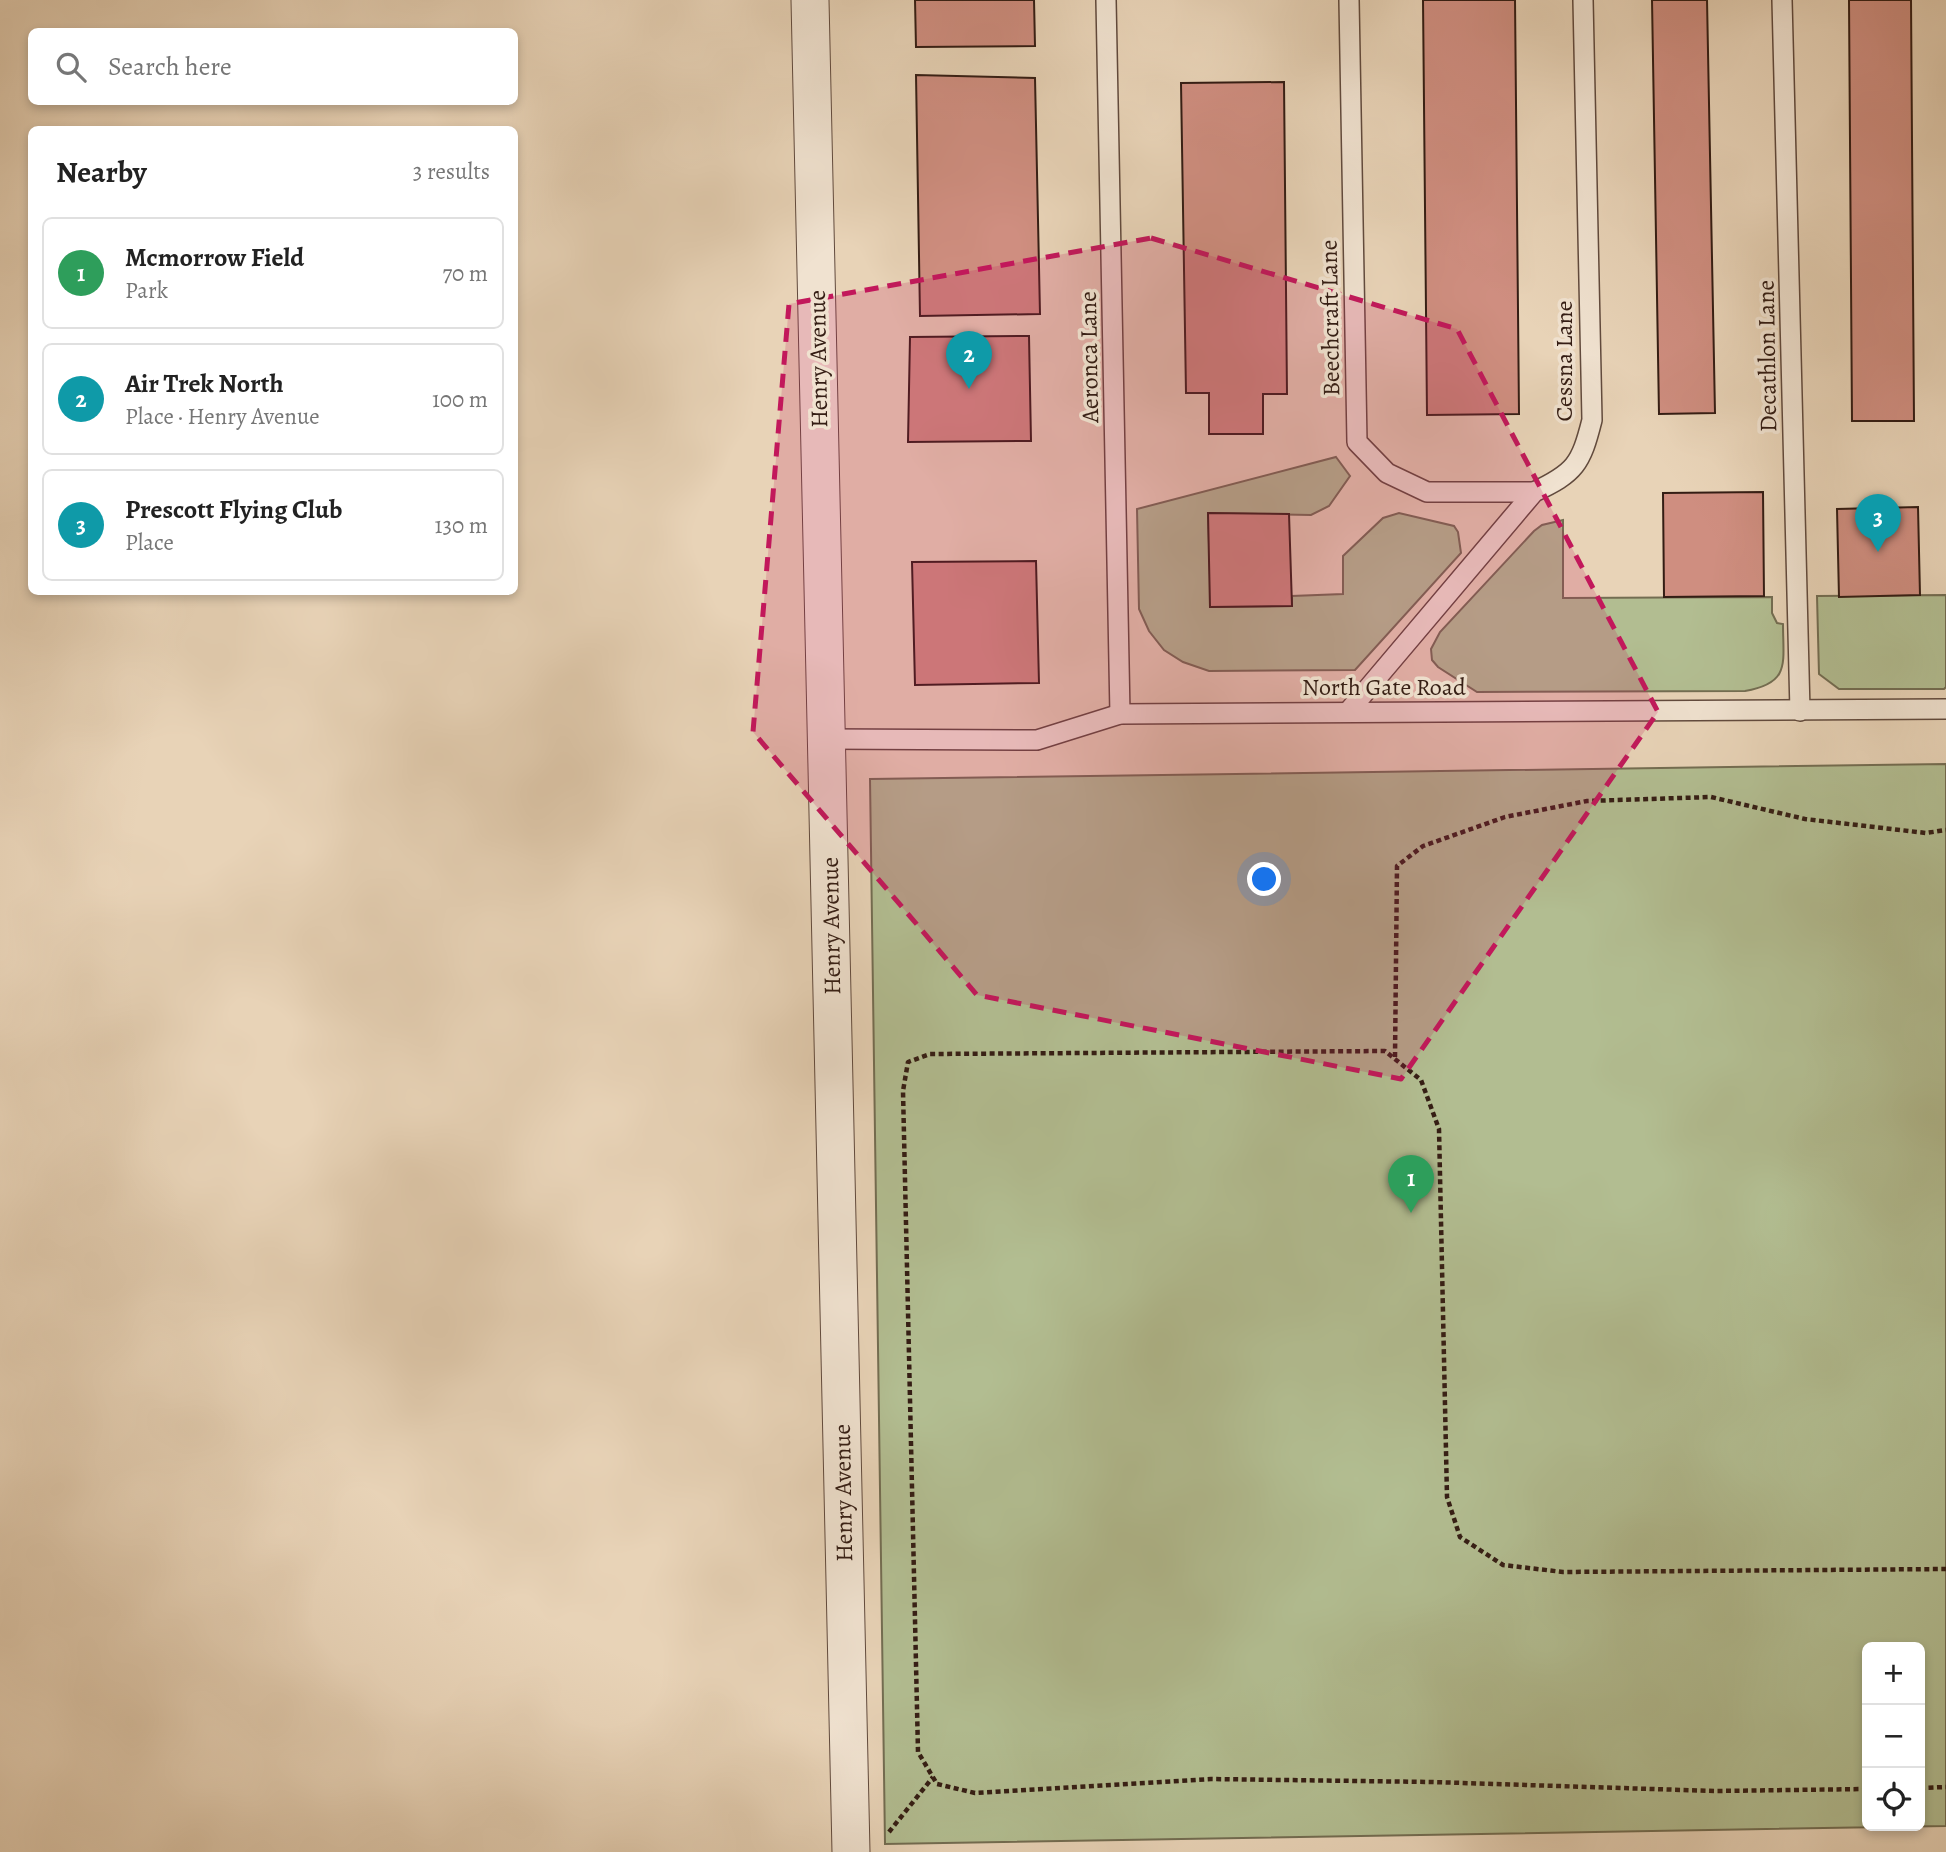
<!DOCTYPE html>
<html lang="en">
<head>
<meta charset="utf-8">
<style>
	body { margin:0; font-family:Alegreya,serif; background:#f2f2f2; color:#222 }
	.controls { position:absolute; right:21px; bottom:21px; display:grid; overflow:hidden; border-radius:10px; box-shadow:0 4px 10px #0003 }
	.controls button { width:63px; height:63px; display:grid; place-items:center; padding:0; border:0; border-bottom:2px solid #e0e0e0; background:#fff; color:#222; font:35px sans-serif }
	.you { position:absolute; left:1265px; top:880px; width:24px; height:24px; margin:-18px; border:5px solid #fff; border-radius:50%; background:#1a73e8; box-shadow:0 0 0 10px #1a73e833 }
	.badge { display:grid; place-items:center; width:46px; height:46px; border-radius:50%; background:#8f2418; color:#fff; font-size:23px; font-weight:700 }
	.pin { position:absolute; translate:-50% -58px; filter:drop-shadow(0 2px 4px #0008) }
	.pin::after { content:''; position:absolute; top:37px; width:24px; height:21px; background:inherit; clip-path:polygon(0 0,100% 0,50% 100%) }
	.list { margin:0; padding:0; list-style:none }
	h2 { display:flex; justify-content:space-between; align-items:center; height:91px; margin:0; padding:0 28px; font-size:30px }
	h2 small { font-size:23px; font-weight:400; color:#767676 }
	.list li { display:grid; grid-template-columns:46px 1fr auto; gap:21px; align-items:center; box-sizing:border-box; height:112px; margin:0 14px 14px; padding:0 14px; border:2px solid #e0e0e0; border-radius:10px }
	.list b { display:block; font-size:26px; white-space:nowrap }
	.list p { margin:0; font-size:23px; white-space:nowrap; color:#767676 }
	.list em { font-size:23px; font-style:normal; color:#767676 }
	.icon { flex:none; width:38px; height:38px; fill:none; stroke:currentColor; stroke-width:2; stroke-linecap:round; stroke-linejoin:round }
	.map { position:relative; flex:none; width:1946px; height:1852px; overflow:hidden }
	.search { position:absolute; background:#fff; box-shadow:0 4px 10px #0003; left:28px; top:28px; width:490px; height:77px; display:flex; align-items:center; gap:18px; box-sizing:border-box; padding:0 24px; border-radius:10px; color:#767676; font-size:26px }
	.panel { position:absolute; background:#fff; box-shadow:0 4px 10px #0003; left:28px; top:126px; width:490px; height:469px; border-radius:10px }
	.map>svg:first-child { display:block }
</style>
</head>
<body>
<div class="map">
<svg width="1946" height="1852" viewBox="0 0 1946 1852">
	<rect width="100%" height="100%" fill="#e8d3b7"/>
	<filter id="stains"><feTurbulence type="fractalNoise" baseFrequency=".00286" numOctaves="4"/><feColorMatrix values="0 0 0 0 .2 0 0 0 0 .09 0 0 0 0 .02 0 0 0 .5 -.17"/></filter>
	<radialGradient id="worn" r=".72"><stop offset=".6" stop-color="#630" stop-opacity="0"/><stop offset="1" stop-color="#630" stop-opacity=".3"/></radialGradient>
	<g fill="#b2bd91" stroke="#736d52" stroke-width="2" fill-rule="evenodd">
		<path d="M 1336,457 L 1350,476 L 1329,506 L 1311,515 L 1208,513 L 1211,607 L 1292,606 L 1292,596 L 1343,594 L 1343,556 L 1383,518 L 1399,513 L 1454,526 L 1458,532 L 1461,553 L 1355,670 L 1209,671 L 1183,662 L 1164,650 L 1149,631 L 1139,609 L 1137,509 Z"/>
		<path d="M 1563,520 L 1563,598 L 1772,597 L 1772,613 L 1777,623 L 1783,624 C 1783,663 1791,683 1745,691 L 1477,692 L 1438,667 L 1432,660 L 1431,649 L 1440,632 L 1534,531 L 1542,525 Z"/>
		<path d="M 1946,595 L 1946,687 L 1944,689 L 1839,689 L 1819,674 L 1817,596 Z"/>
		<path d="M 1946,764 L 1946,1826 L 885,1844 L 870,779 ZM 1867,1647 L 1920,1647 L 1920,1826 L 1867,1826 Z"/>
	</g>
	<g fill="#cf8e80" stroke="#341d14" stroke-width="2">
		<path d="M 915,0 L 1034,0 L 1035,46 L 916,47 Z"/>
		<path d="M 1423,0 L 1515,0 L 1519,414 L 1427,415 Z"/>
		<path d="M 1652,0 L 1707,0 L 1715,413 L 1659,414 Z"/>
		<path d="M 1849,0 L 1911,0 L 1914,421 L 1852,421 Z"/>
		<path d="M 916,75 L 1035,78 L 1040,314 L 920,316 Z"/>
		<path d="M 1284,82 L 1287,394 L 1263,394 L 1263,434 L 1209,434 L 1209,393 L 1186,393 L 1181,83 Z"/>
		<path d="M 1029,336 L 1031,441 L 908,442 L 910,337 Z"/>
		<path d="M 1763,492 L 1764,596 L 1664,597 L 1663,493 Z"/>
		<path d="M 1918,507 L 1920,595 L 1839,597 L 1837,509 Z"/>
		<path d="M 1208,513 L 1289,514 L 1292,606 L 1210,607 Z"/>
		<path d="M 1036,561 L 1039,683 L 915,685 L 912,562 Z"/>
	</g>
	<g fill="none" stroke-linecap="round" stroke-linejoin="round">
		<g stroke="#614a3d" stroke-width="22">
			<g id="service">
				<path d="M 1106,0 L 1120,714"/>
				<path d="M 1349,0 L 1357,442 L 1387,473 L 1427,492 L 1534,492"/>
				<path d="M 1782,0 L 1800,711"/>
				<path d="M 1348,712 L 1534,492 C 1575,473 1581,464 1592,420 L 1583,0"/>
				<path d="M 827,739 L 1037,740 L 1120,714 L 1946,709"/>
			</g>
		</g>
		<g stroke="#614a3d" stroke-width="39">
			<path id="minor" d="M 810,0 L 851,1852"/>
		</g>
		<g stroke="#341d14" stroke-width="4.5" stroke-dasharray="5 3.5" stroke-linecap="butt">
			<path d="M 1395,1057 L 1397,866 L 1423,846 L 1505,817 L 1587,801 L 1711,797 L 1805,819 L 1926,833 L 1946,830"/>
			<path d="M 1920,1788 L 1946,1787"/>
			<path d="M 1867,1789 L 1715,1791 L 1432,1782 L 1211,1779 L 975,1793 L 937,1784 L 918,1752 L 903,1091 L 908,1062 L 930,1054 L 1385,1051 L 1421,1080 L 1439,1129 L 1447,1497 L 1460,1537 L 1503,1565 L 1563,1572 L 1946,1569"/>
			<path d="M 889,1832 L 933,1777"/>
		</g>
		<use href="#service" stroke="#f0e2d0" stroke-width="19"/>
		<use href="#minor" stroke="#f0e2d0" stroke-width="37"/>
	</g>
	<path fill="#c2185b" fill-opacity="0.2" stroke="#c2185b" stroke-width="5" stroke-dasharray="14 9" stroke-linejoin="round" d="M 1151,238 L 1457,329 L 1658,712 L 1401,1079 L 977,995 L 753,732 L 789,304 Z"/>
	<g text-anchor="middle" stroke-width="7" stroke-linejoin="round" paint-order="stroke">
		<g font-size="24" fill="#341d14" stroke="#f0e2d0">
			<text transform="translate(1330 318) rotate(-91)" y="8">Beechcraft Lane</text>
			<text transform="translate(1767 356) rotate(-91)" y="8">Decathlon Lane</text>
			<text transform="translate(1089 357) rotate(-91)" y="8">Aeronca Lane</text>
			<text transform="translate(818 359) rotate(-91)" y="8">Henry Avenue</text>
			<text transform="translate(1564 361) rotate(-90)" y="8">Cessna Lane</text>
			<text x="1384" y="695">North Gate Road</text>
			<text transform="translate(831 926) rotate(-91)" y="8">Henry Avenue</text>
			<text transform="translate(843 1493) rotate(-91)" y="8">Henry Avenue</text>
		</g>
	</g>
	<rect width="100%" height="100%" filter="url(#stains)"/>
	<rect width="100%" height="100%" fill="url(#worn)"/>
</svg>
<div class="controls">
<button>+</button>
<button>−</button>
<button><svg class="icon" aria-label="locate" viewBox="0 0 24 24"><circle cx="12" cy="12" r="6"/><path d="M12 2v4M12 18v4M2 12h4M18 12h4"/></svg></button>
</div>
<div class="you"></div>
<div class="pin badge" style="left:1411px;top:1213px;background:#2e9e5b">1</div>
<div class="pin badge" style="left:969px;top:389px;background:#0f9aa8">2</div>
<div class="pin badge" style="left:1878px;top:552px;background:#0f9aa8">3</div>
<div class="search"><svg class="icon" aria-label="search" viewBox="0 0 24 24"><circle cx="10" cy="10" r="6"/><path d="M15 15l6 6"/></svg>Search here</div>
<section class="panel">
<h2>Nearby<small>3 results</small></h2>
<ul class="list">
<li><span class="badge" style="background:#2e9e5b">1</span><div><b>Mcmorrow Field</b><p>Park</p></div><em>70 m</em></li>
<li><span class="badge" style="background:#0f9aa8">2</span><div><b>Air Trek North</b><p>Place · Henry Avenue</p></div><em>100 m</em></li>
<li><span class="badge" style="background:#0f9aa8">3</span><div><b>Prescott Flying Club</b><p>Place</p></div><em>130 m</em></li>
</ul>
</section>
</div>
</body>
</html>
